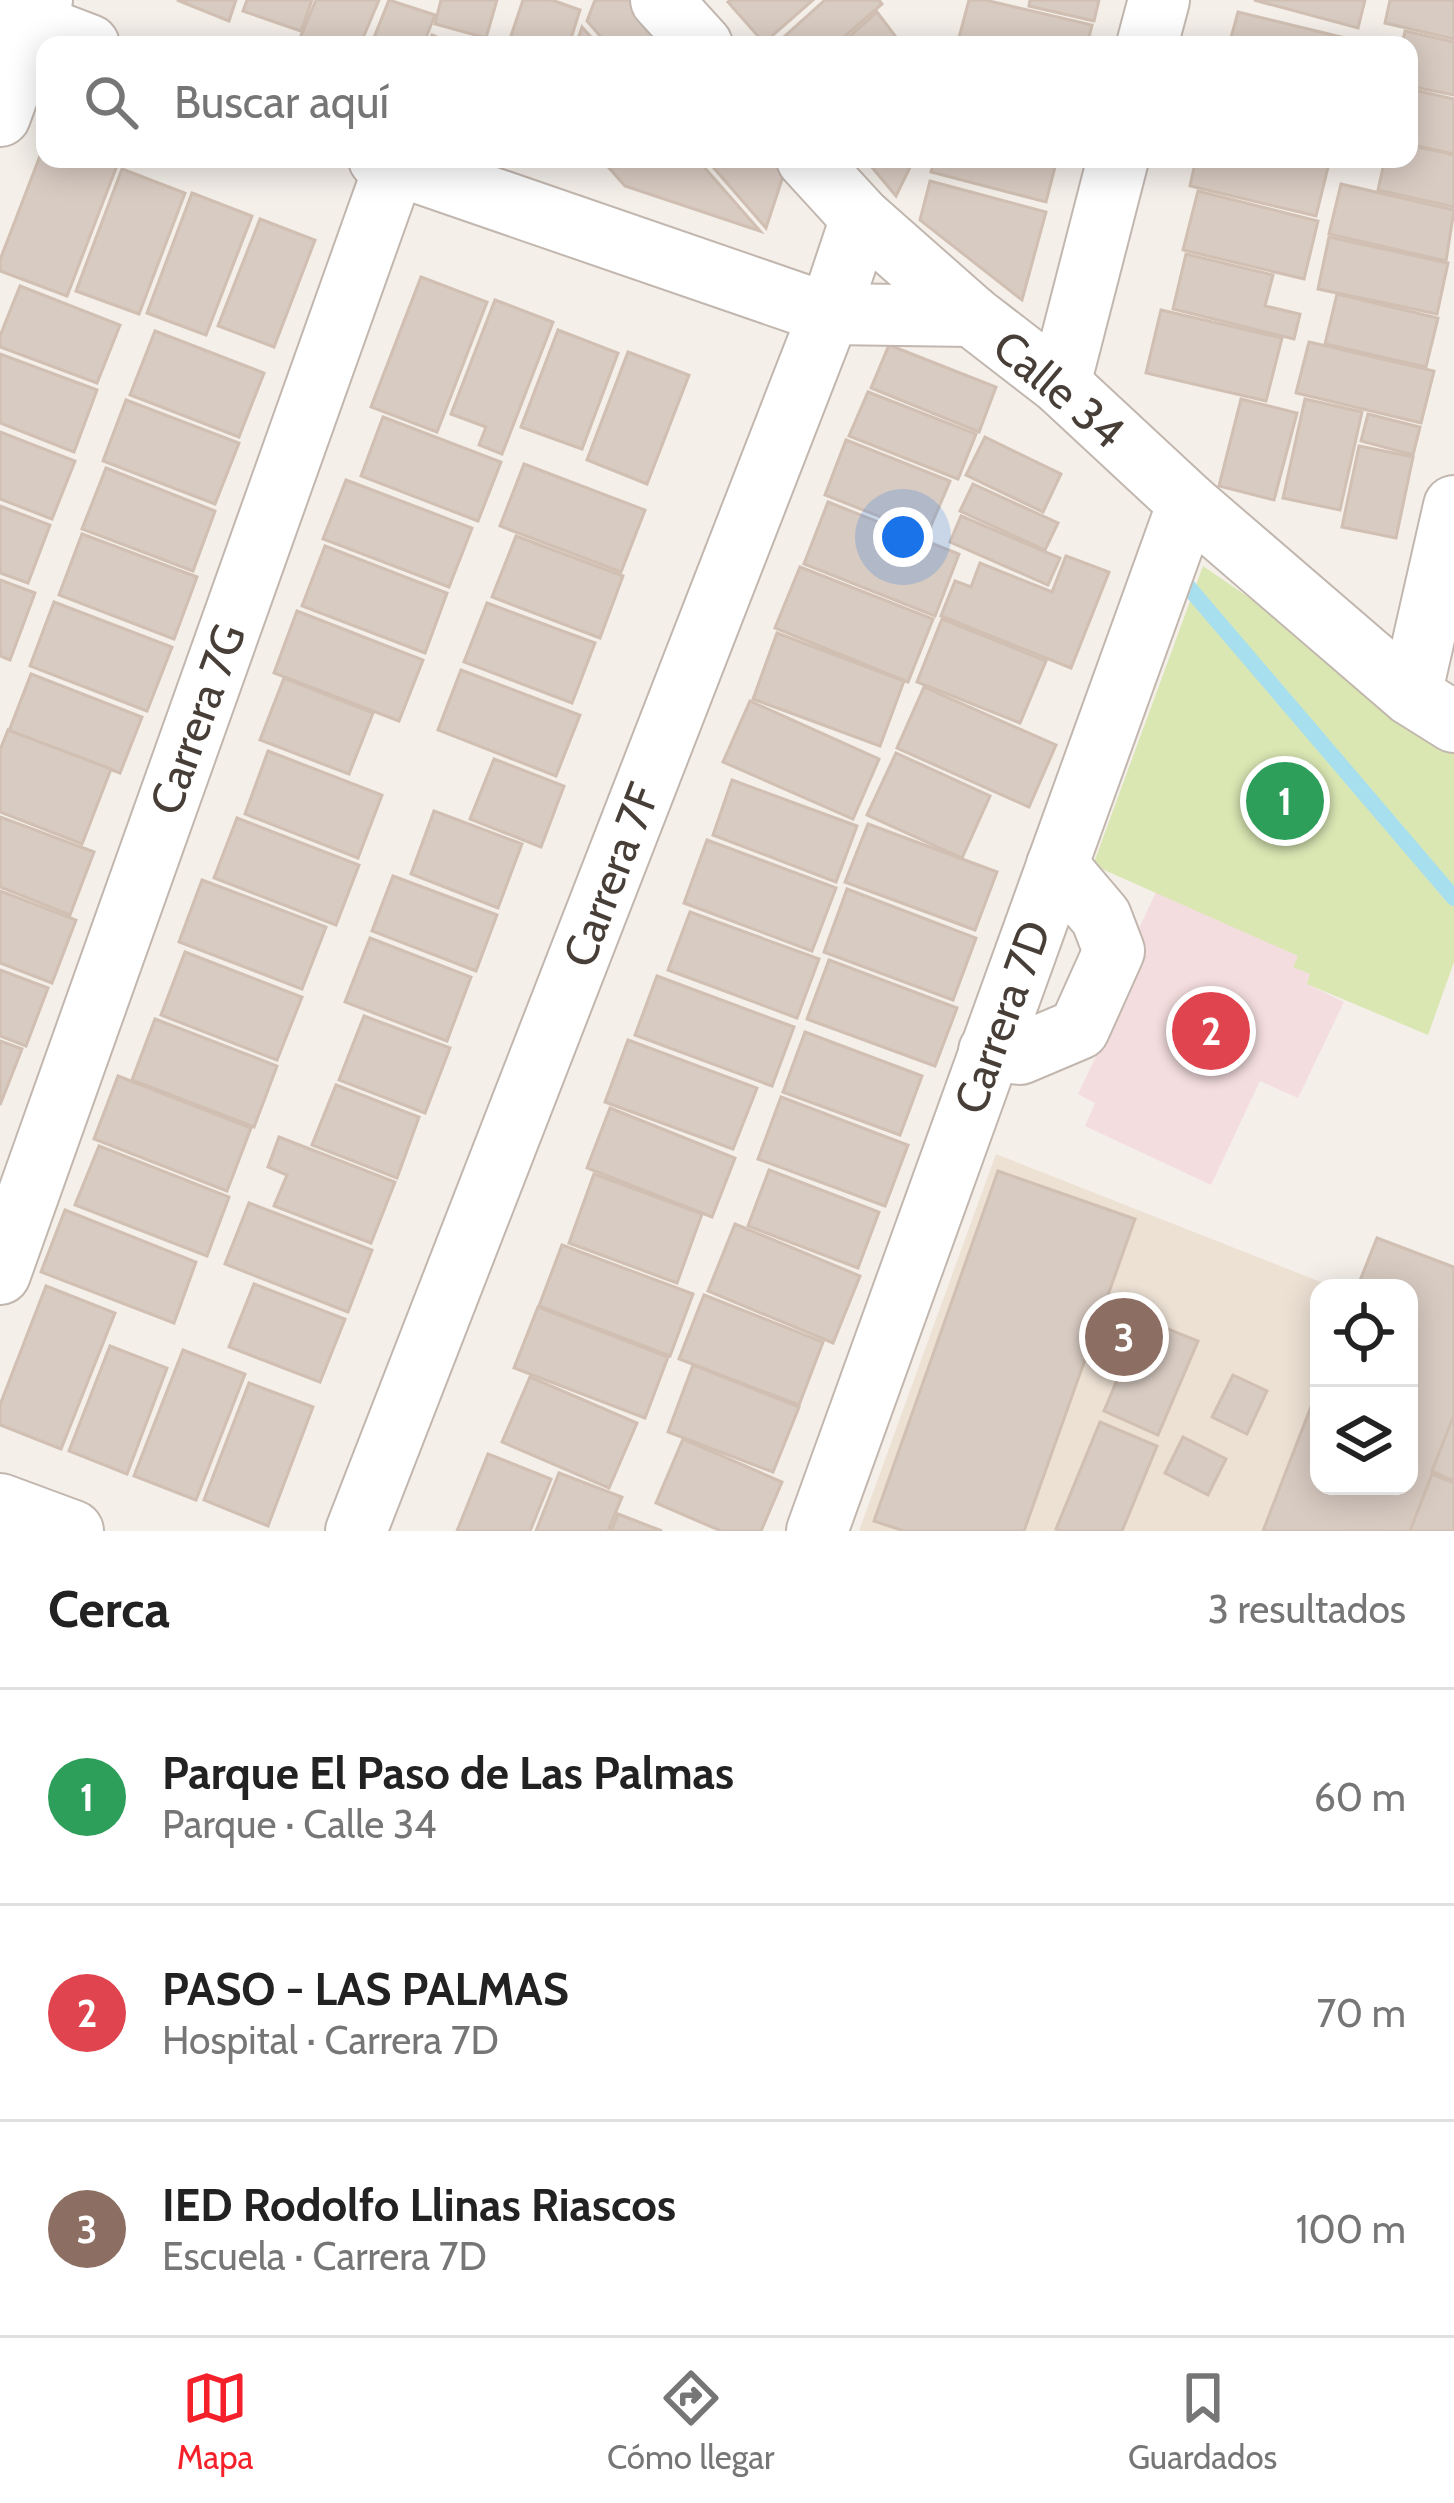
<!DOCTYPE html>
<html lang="es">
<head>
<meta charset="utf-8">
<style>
	body { margin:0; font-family:Cabin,sans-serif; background:#f6f6f6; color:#222 }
	.controls { position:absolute; right:36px; bottom:36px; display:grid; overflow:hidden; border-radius:24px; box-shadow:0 6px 30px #0003 }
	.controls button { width:108px; height:108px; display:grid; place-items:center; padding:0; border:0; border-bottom:3px solid #e0e0e0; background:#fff; color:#222; font:60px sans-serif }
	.you { position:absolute; left:903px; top:537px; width:42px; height:42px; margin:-30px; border:9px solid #fff; border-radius:50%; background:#1a73e8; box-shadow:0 0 0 18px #1a73e833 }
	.badge { display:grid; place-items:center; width:78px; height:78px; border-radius:50%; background:#f4212a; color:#fff; font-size:39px; font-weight:700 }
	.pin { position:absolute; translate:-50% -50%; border:6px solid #fff; box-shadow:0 3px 12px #0006 }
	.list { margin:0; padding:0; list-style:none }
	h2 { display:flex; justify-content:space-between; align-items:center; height:156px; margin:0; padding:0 48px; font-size:51px }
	h2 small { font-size:39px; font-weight:400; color:#767676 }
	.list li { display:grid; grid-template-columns:78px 1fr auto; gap:36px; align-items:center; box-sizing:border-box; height:216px; padding:0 48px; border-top:3px solid #e0e0e0 }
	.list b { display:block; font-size:45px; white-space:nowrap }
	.list p { margin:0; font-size:39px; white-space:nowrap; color:#767676 }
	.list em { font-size:39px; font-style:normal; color:#767676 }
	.icon { flex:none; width:66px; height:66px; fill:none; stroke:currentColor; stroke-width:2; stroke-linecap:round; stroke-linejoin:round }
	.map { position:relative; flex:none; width:1454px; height:1531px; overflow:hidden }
	.search { position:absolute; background:#fff; box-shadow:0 6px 30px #0003; left:36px; right:36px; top:36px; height:132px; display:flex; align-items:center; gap:30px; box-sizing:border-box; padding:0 42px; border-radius:24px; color:#767676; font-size:45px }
	.sheet { height:804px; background:#fff }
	nav { display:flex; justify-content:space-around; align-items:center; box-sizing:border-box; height:168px; border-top:3px solid #e0e0e0; background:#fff; font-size:33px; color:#767676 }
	nav a { display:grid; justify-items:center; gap:6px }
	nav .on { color:#f4212a }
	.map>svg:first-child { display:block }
</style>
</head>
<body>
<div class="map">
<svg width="1454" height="1531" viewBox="0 0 1454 1531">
	<rect width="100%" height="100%" fill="#f4efe9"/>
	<path fill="#ede1d4" d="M 996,1154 L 1336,1288 L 1319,1288 L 1319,1386 L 1263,1531 L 859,1531 Z"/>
	<path fill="#f4dddf" d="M 1157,890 L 1299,956 L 1311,974 L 1307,984 L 1344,1002 L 1298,1098 L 1260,1081 L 1211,1185 L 1085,1126 L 1095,1103 L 1078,1094 L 1099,1050 L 1122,964 Z"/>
	<path fill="#dae7b3" d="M 1203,566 L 1454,738 L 1454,962 L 1428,1035 L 1307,984 L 1310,974 L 1293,967 L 1298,956 L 1093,865 Z"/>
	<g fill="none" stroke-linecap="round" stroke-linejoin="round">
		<path stroke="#a8dfef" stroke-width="16" d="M 1178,575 L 1454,898"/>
	</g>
	<g fill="#d8cbc2" stroke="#d0bfb2" stroke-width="3">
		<path d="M 177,0 L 236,0 L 229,21 Z"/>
		<path d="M 247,0 L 312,0 L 301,31 L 243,11 Z"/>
		<path d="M 316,0 L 379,0 L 360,45 L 297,45 Z"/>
		<path d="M 389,0 L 435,15 L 423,45 L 371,45 Z"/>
		<path d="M 441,0 L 497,0 L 486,38 L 435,24 Z"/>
		<path d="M 523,0 L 552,0 L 580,10 L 569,45 L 508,45 Z"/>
		<path d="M 595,0 L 640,0 L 679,45 L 608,45 L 587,21 Z"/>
		<path d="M 731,0 L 813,0 L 764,43 L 728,2 Z"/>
		<path d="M 825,0 L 879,0 L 882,4 L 835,45 L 775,45 Z"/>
		<path d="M 969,0 L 985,0 L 1092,25 L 1087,45 L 957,45 Z"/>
		<path d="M 1030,0 L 1099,0 L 1094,21 L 1029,6 Z"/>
		<path d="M 1254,0 L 1365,0 L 1358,28 Z"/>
		<path d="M 1390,0 L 1454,0 L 1454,39 L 1385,23 Z"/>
		<path d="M 877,12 L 902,45 L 840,45 Z"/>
		<path d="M 1238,12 L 1349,39 L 1348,45 L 1229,45 Z"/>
		<path d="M 582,27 L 598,45 L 576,45 Z"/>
		<path d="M 1405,31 L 1454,42 L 1454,95 L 1409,86 L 1409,45 L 1402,45 Z"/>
		<path d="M 432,35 L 455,45 L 427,45 Z"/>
		<path d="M 1409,89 L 1454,99 L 1454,154 L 1409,144 Z"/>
		<path d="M 45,143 L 45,159 L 106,159 L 118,163 L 67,296 L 0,271 L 0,260 Z"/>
		<path d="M 1409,145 L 1454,155 L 1454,207 L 1378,190 L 1385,159 L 1409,159 Z"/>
		<path d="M 601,159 L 697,159 L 760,231 L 625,186 Z"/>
		<path d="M 706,159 L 779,159 L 786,167 L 766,228 Z"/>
		<path d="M 865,159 L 914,159 L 896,196 Z"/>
		<path d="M 935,159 L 1057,159 L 1046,202 L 931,172 Z"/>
		<path d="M 1196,159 L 1330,159 L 1316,216 L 1190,186 Z"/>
		<path d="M 122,169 L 185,193 L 139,314 L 76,291 Z"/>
		<path d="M 930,181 L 1046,212 L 1022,300 L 920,220 Z"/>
		<path d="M 1341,184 L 1454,210 L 1446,261 L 1329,234 Z"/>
		<path d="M 1198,191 L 1318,221 L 1304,279 L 1183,250 Z"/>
		<path d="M 192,193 L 252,216 L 206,335 L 147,313 Z"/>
		<path d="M 260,219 L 315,240 L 274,347 L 218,326 Z"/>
		<path d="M 1329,237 L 1448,263 L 1437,314 L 1318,289 Z"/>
		<path d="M 1186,254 L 1273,275 L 1265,306 L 1300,314 L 1294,339 L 1173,309 Z"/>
		<path d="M 421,277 L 487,302 L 437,432 L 371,407 Z"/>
		<path d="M 20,286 L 120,325 L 97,383 L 0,347 L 0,336 Z"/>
		<path d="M 1337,294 L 1438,318 L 1426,367 L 1325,344 Z"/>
		<path d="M 495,300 L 553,322 L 502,454 L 479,445 L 486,427 L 451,414 Z"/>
		<path d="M 1161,310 L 1282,338 L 1266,401 L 1146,373 Z"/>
		<path d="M 558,330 L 618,353 L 582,449 L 521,427 Z"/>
		<path d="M 155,331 L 264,373 L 239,437 L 130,395 Z"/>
		<path d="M 1309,342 L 1434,371 L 1421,423 L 1296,393 Z"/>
		<path d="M 889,345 L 996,387 L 979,432 L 871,388 Z"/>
		<path d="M 628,352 L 689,375 L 647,484 L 587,460 Z"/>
		<path d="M 0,354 L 97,390 L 74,452 L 0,423 Z"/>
		<path d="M 868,392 L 976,434 L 958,479 L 849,436 Z"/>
		<path d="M 1241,399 L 1297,413 L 1274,500 L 1219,486 Z"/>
		<path d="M 1305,399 L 1362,412 L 1340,510 L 1283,498 Z"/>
		<path d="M 126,400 L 239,443 L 215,504 L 103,461 Z"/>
		<path d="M 1368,414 L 1420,427 L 1413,455 L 1361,441 Z"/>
		<path d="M 383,417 L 501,462 L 478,521 L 361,476 Z"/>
		<path d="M 0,432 L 75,461 L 52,519 L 0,499 Z"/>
		<path d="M 985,437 L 1061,474 L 1043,512 L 966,475 Z"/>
		<path d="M 846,440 L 950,481 L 927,535 L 825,495 Z"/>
		<path d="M 1359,446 L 1413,457 L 1396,538 L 1342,527 Z"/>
		<path d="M 524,464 L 645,510 L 621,572 L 500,526 Z"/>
		<path d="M 106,468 L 215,511 L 193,571 L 82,529 Z"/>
		<path d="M 346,480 L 472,528 L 449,587 L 323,539 Z"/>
		<path d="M 973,484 L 1058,523 L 1045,550 L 960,511 Z"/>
		<path d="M 828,502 L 959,554 L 935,616 L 804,564 Z"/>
		<path d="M 0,506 L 50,525 L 28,583 L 0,573 Z"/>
		<path d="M 961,516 L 1060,558 L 1048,585 L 950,542 Z"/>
		<path d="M 82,534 L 197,577 L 174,639 L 59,595 Z"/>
		<path d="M 516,536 L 623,576 L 600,638 L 492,597 Z"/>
		<path d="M 325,546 L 447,593 L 425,653 L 302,606 Z"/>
		<path d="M 1066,556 L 1109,572 L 1071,668 L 941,616 L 955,581 L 971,587 L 980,563 L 1052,592 Z"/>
		<path d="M 800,567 L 933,619 L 908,682 L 775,628 Z"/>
		<path d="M 0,580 L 35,593 L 10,660 L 0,656 Z"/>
		<path d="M 54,602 L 172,647 L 147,711 L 30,666 Z"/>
		<path d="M 487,603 L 595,643 L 572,703 L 464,662 Z"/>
		<path d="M 297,611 L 423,660 L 399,721 L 274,673 Z"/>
		<path d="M 942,619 L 1046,661 L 1020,723 L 917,682 Z"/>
		<path d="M 777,633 L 904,681 L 880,746 L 753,699 Z"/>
		<path d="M 461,670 L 580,715 L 556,776 L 438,730 Z"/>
		<path d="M 31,674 L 142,717 L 120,773 L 9,731 Z"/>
		<path d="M 284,678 L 373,713 L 349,774 L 260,740 Z"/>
		<path d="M 924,687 L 1056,745 L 1029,807 L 897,748 Z"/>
		<path d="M 750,701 L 879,759 L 853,819 L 723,762 Z"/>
		<path d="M 8,730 L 111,769 L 82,844 L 0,812 L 0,750 Z"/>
		<path d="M 268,751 L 382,795 L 358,858 L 245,814 Z"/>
		<path d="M 896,753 L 990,796 L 962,858 L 867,815 Z"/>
		<path d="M 494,759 L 564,786 L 541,847 L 470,819 Z"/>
		<path d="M 732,780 L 857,826 L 836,882 L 713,835 Z"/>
		<path d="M 434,811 L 522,844 L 498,908 L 411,874 Z"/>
		<path d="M 0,817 L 94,852 L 70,915 L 0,887 Z"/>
		<path d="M 237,818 L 359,865 L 336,925 L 214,878 Z"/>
		<path d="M 868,824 L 997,872 L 975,930 L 845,882 Z"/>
		<path d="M 707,840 L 836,888 L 812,951 L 684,903 Z"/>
		<path d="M 393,876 L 497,915 L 476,971 L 372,931 Z"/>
		<path d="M 202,880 L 326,927 L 302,989 L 179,942 Z"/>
		<path d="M 847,889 L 976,938 L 953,1000 L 824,952 Z"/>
		<path d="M 0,891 L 76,920 L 52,983 L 0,963 Z"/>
		<path d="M 690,912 L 819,959 L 797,1018 L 668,970 Z"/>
		<path d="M 370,938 L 471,977 L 447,1041 L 345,1002 Z"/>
		<path d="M 185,952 L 302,997 L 277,1060 L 161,1015 Z"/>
		<path d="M 829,960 L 957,1008 L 935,1066 L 807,1019 Z"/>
		<path d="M 0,970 L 48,988 L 26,1046 L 0,1036 Z"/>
		<path d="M 657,976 L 794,1027 L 772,1086 L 635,1035 Z"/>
		<path d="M 364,1016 L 450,1048 L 425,1113 L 339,1080 Z"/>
		<path d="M 155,1019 L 277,1066 L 254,1127 L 132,1080 Z"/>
		<path d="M 805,1032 L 922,1076 L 900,1135 L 783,1092 Z"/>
		<path d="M 628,1040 L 757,1088 L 733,1149 L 605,1102 Z"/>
		<path d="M 0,1041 L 22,1049 L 0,1105 Z"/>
		<path d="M 118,1076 L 251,1128 L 227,1191 L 94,1139 Z"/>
		<path d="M 336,1085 L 419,1117 L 397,1178 L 312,1145 Z"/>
		<path d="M 781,1097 L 908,1145 L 885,1206 L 758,1159 Z"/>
		<path d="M 610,1108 L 735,1158 L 712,1217 L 587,1168 Z"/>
		<path d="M 279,1137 L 395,1182 L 371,1243 L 274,1206 L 287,1175 L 268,1167 Z"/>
		<path d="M 99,1146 L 229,1197 L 207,1256 L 75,1205 Z"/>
		<path d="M 769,1170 L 879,1212 L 858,1268 L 748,1226 Z"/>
		<path d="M 998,1171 L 1135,1219 L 1024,1531 L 904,1531 L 874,1521 Z"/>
		<path d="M 594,1174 L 702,1214 L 677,1283 L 569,1243 Z"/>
		<path d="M 249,1203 L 372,1250 L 348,1312 L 225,1264 Z"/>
		<path d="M 65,1210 L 196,1262 L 174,1323 L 41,1272 Z"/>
		<path d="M 735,1224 L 860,1276 L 833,1343 L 708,1291 Z"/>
		<path d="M 1377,1238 L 1454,1267 L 1454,1531 L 1263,1531 L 1319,1386 L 1319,1486 L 1409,1486 L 1409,1288 L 1357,1288 Z"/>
		<path d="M 562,1245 L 693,1294 L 670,1356 L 539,1306 Z"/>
		<path d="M 254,1284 L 345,1319 L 320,1382 L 229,1347 Z"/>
		<path d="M 46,1286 L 115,1313 L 61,1449 L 0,1425 L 0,1405 Z"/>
		<path d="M 704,1295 L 823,1342 L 799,1405 L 679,1359 Z"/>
		<path d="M 538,1307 L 668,1357 L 645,1418 L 514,1368 Z"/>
		<path d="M 1143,1319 L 1198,1341 L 1158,1435 L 1104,1411 Z"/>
		<path d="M 110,1346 L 167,1368 L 127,1474 L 69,1451 Z"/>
		<path d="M 183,1350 L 245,1374 L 196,1500 L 134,1476 Z"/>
		<path d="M 693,1365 L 799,1407 L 773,1472 L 668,1432 Z"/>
		<path d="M 1233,1375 L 1267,1391 L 1247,1434 L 1212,1417 Z"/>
		<path d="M 530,1377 L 637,1423 L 609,1488 L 502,1442 Z"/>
		<path d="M 249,1383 L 313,1407 L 268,1526 L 204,1500 Z"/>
		<path d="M 1454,1415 L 1454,1481 L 1432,1471 Z"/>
		<path d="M 1100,1422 L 1157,1446 L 1122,1531 L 1062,1531 L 1056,1529 Z"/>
		<path d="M 1183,1437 L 1226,1459 L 1208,1495 L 1165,1473 Z"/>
		<path d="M 683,1439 L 782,1482 L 761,1531 L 721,1531 L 656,1503 Z"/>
		<path d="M 488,1454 L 551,1479 L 530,1531 L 457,1531 Z"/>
		<path d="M 559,1473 L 622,1497 L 608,1531 L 536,1531 Z"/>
		<path d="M 1432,1474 L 1454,1483 L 1454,1531 L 1410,1531 Z"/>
		<path d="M 618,1514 L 662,1531 L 611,1531 Z"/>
	</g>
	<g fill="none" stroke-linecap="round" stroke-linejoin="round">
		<g stroke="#c2b7af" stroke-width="64">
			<g id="minor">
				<path d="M 661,0 L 702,45"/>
				<path d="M 0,11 L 89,45"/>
				<path d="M 1147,45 L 1159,0"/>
				<path d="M 0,116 L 42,0"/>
				<path d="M 379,159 L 829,314 L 972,316"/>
				<path d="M 807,159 L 861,218 L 972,316 L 1060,384 L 1188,503 L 1411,695 L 1454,722"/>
				<path d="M 1060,384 L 1118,159"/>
				<path d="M 1411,695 L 1454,506"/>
				<path d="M 989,1051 L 1020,1054 L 1079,1029 L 1114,951 L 1101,917 L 1057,865"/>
				<path d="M 0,1274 L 395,165"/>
				<path d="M 0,1504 L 73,1531"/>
				<path d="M 356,1531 L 829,314 L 861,218"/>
				<path d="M 817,1531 L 1188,503"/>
			</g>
		</g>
		<use href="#minor" stroke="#fff" stroke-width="60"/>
	</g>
	<g text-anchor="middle" stroke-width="12" stroke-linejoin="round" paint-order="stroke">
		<g font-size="45" fill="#483e38" stroke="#fff">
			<text transform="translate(1059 389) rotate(40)" y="16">Calle 34</text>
			<text transform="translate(197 719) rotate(-70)" y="16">Carrera 7G</text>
			<text transform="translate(611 875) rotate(-69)" y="16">Carrera 7F</text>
			<text transform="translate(1002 1017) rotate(-70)" y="16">Carrera 7D</text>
		</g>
	</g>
</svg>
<div class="controls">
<button><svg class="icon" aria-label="locate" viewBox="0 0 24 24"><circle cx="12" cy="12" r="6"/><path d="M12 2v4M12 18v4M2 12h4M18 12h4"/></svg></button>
<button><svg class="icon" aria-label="layers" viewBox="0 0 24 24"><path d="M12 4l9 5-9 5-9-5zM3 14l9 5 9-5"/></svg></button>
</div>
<div class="you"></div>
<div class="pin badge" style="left:1285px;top:801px;background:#2e9e5b">1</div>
<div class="pin badge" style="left:1211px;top:1031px;background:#e0444e">2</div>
<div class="pin badge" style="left:1124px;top:1337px;background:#8d6e63">3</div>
<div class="search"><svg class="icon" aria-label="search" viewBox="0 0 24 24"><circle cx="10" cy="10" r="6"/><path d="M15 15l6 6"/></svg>Buscar aquí</div>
</div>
<section class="sheet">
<h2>Cerca<small>3 resultados</small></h2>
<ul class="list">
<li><span class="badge" style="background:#2e9e5b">1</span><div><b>Parque El Paso de Las Palmas</b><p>Parque · Calle 34</p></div><em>60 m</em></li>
<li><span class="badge" style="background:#e0444e">2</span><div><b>PASO - LAS PALMAS</b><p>Hospital · Carrera 7D</p></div><em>70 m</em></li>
<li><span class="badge" style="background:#8d6e63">3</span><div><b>IED Rodolfo Llinas Riascos</b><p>Escuela · Carrera 7D</p></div><em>100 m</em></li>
</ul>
</section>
<nav>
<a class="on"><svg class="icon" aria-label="map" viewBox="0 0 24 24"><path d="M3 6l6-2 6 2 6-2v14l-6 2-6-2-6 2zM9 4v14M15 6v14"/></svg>Mapa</a>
<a><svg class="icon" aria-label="directions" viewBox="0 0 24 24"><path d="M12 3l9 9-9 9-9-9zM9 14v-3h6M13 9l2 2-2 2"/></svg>Cómo llegar</a>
<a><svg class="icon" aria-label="saved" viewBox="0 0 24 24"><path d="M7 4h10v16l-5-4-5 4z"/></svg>Guardados</a>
</nav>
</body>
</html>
